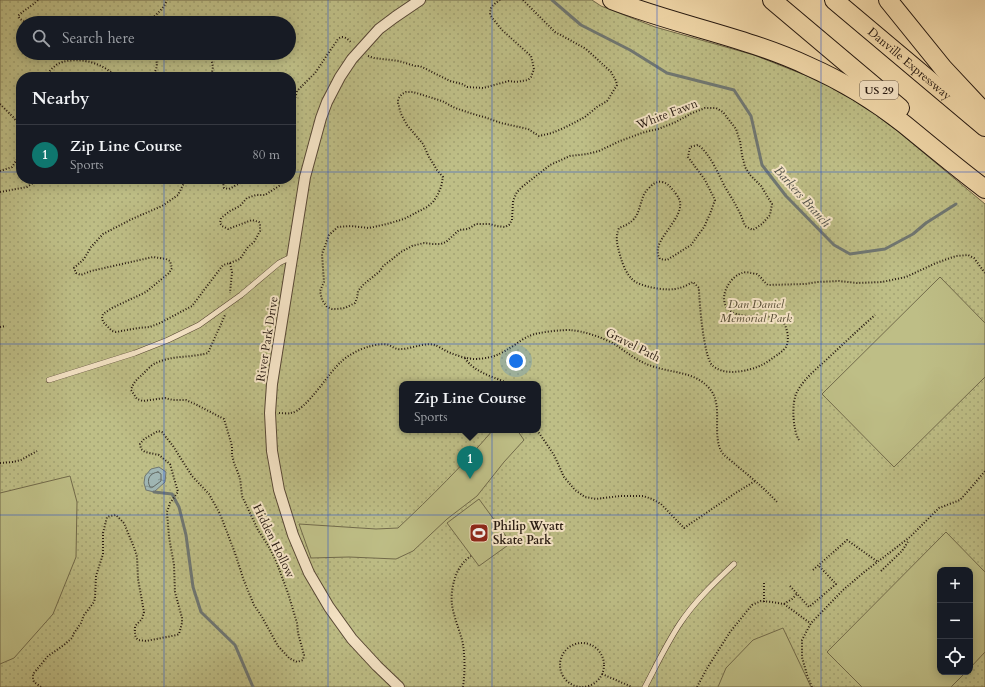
<!DOCTYPE html>
<html lang="en">
<head>
<meta charset="utf-8">
<style>
	body { margin:0; font-family:Cardo,serif; background:#20242c; color:#f1f3f6 }
	.controls { position:absolute; right:12px; bottom:12px; display:grid; overflow:hidden; border-radius:8px; box-shadow:0 2px 10px #0003 }
	.controls button { width:36px; height:36px; display:grid; place-items:center; padding:0; border:0; border-bottom:1px solid #363941; background:#171b24; color:#f1f3f6; font:20px sans-serif }
	.you { position:absolute; left:516px; top:361px; width:14px; height:14px; margin:-10px; border:3px solid #fff; border-radius:50%; background:#1a73e8; box-shadow:0 0 0 6px #1a73e833 }
	.badge { display:grid; place-items:center; width:26px; height:26px; border-radius:50%; background:#0f766e; color:#fff; font-size:13px; font-weight:700 }
	.pin { position:absolute; translate:-50% -33px; filter:drop-shadow(0 1px 2px #0008) }
	.pin::after { content:''; position:absolute; top:21px; width:14px; height:12px; background:inherit; clip-path:polygon(0 0,100% 0,50% 100%) }
	.popup { position:absolute; left:399px; top:381px; width:142px; height:52px; box-sizing:border-box; display:grid; place-content:center; border-radius:8px; background:#171b24; filter:drop-shadow(0 1px 3px #0005); font-size:13px; white-space:nowrap; color:#9ea1a6 }
	.popup b { font-size:15px; color:#f1f3f6 }
	.popup::after { content:''; position:absolute; left:50%; top:100%; margin-left:-8px; border:8px solid transparent; border-top-color:#171b24 }
	.list { margin:0; padding:0; list-style:none }
	h2 { display:flex; justify-content:space-between; align-items:center; height:52px; margin:0; padding:0 16px; font-size:17px }
	h2 small { font-size:13px; font-weight:400; color:#9ea1a6 }
	.list li { display:grid; grid-template-columns:26px 1fr auto; gap:12px; align-items:center; box-sizing:border-box; height:60px; padding:0 16px; border-top:1px solid #363941 }
	.list b { display:block; font-size:15px; white-space:nowrap }
	.list p { margin:0; font-size:13px; white-space:nowrap; color:#9ea1a6 }
	.list em { font-size:13px; font-style:normal; color:#9ea1a6 }
	.icon { flex:none; width:22px; height:22px; fill:none; stroke:currentColor; stroke-width:2; stroke-linecap:round; stroke-linejoin:round }
	.map { position:relative; flex:none; width:985px; height:687px; overflow:hidden }
	.search { position:absolute; background:#171b24; box-shadow:0 2px 10px #0003; left:16px; top:16px; width:280px; height:44px; display:flex; align-items:center; gap:10px; box-sizing:border-box; padding:0 14px; border-radius:22px; color:#9ea1a6; font-size:15px }
	.panel { position:absolute; background:#171b24; box-shadow:0 2px 10px #0003; left:16px; top:72px; width:280px; height:112px; border-radius:16px }
	.map>svg:first-child { display:block }
</style>
</head>
<body>
<div class="map">
<svg width="985" height="687" viewBox="0 0 985 687">
	<defs>
		<pattern id="green-dots" width="8" height="8" patternUnits="userSpaceOnUse"><rect width="8" height="8" fill="#bebe86"/><path d="M2 2h.1M6 6h.1" fill="none" stroke="#a3a373" stroke-width="1.8" stroke-linecap="round"/></pattern>
		<pattern id="water-ripples" width="26" height="14" patternUnits="userSpaceOnUse"><rect width="26" height="14" fill="#a0b7b5"/><path d="M2 4q2-2 4 0t4 0M15 11q2-2 4 0t4 0" fill="none" stroke="#829492"/></pattern>
	</defs>
	<rect width="100%" height="100%" fill="#f2d9aa"/>
	<filter id="stains"><feTurbulence type="fractalNoise" baseFrequency=".005" numOctaves="4"/><feColorMatrix values="0 0 0 0 .2 0 0 0 0 .09 0 0 0 0 .02 0 0 0 .5 -.17"/></filter>
	<radialGradient id="worn" r=".72"><stop offset=".6" stop-color="#630" stop-opacity="0"/><stop offset="1" stop-color="#630" stop-opacity=".3"/></radialGradient>
	<path fill="url(#green-dots)" stroke="#726b4b" fill-rule="evenodd" d="M 0,0 L 592,0 L 601,6 L 655,27 L 754,55 L 820,81 L 871,110 L 895,129 L 985,204 L 985,687 L 0,687 ZM 23,23 L 289,23 L 289,53 L 23,53 ZM 21,77 L 291,77 L 291,179 L 21,179 ZM 402,384 L 538,384 L 538,430 L 402,430 ZM 940,570 L 970,570 L 970,672 L 940,672 Z"/>
	<g fill="#bebe86" stroke="#726b4b">
		<path d="M 940,277 L 985,323 L 985,377 L 894,467 L 822,394 Z"/>
		<path d="M 493,430 L 517,430 L 524,440 L 504,462 L 477,496 L 447,519 L 413,551 L 396,559 L 349,557 L 311,558 L 299,524 L 376,529 L 398,528 C 431,497 463,465 493,430 Z"/>
		<path d="M 70,476 L 77,502 L 76,557 L 53,614 L 14,658 L 0,664 L 0,493 Z"/>
		<path d="M 479,499 L 511,543 L 479,566 L 447,523 Z"/>
		<path d="M 946,532 L 985,572 L 985,652 L 970,668 L 970,570 L 940,570 L 940,672 L 966,672 L 951,687 L 862,687 L 827,652 Z"/>
		<path d="M 783,628 L 811,687 L 718,687 L 726,668 L 753,640 Z"/>
	</g>
	<path fill="url(#water-ripples)" stroke="#6f7773" d="M 159,467 L 166,472 L 165,482 L 154,492 L 146,490 L 144,483 L 145,476 L 151,469 Z"/>
	<g fill="none" stroke-linecap="round" stroke-linejoin="round">
		<path stroke="#626862" stroke-width="1" d="M 158,472 L 161,474 L 161,481 L 153,487 L 150,487 C 146,479 150,473 158,472 Z"/>
		<g stroke="#6f7773" stroke-width="3">
			<path d="M 552,0 L 581,25 L 630,50 L 667,73 L 734,90 L 751,116 L 762,165 L 786,196 L 834,245 L 850,254 L 885,249 L 913,234 L 926,223 L 956,204"/>
			<path d="M 154,492 L 172,494 L 179,507 L 186,535 L 193,587 L 201,612 L 235,645 L 253,687"/>
		</g>
		<g stroke="#584836" stroke-width="6">
			<g id="service">
				<path d="M 49,380 L 135,353 L 168,340 L 199,325 L 241,295 L 279,263 L 293,256"/>
				<path d="M 645,687 C 656,666 666,645 679,625 C 694,602 714,583 734,564"/>
			</g>
		</g>
		<g stroke="#584836" stroke-width="12">
			<path id="minor" d="M 399,687 L 377,666 L 352,639 L 329,607 L 309,573 L 293,535 L 279,490 L 272,451 L 270,413 L 272,384 L 305,177 L 321,118 L 327,102 L 340,77 L 352,59 L 379,29 L 395,17 L 420,0"/>
		</g>
		<g stroke="#251810" stroke-width="20">
			<g id="motorway">
				<path d="M 612,0 C 676,25 746,37 808,66 C 842,81 875,101 904,124 C 931,146 957,168 985,189"/>
				<path d="M 772,0 L 900,108"/>
				<path id="s1" d="M 834,0 L 985,127"/>
				<path d="M 888,0 L 943,68 L 985,113"/>
			</g>
		</g>
		<g stroke="#251810" stroke-width="2" stroke-dasharray="1 2" stroke-linecap="butt">
			<path d="M 38,0 C 31,7 25,9 18,16 L 20,19 L 24,21 L 52,20 L 62,23"/>
			<path d="M 523,0 L 555,32 L 570,40 L 586,49 L 596,58 L 611,72 L 616,81 L 617,85 L 607,101 L 597,107 L 585,117 L 566,127 L 552,133 L 539,136 L 528,129 L 501,123 L 484,117 L 473,114 L 455,108 L 442,101 L 413,92 L 406,92 L 402,94 L 398,99 L 398,103 L 401,114 L 407,125 L 423,144 L 429,157 L 434,165 L 437,170 L 443,177 L 441,187 L 438,194 L 433,202 L 427,207 L 404,219 L 387,224 L 369,228 L 351,226 L 338,227 L 329,235 L 322,254 L 324,282 L 320,291 L 322,300 L 327,307 L 332,309 L 337,309 L 345,308 L 355,303 L 357,298 L 358,291 L 364,284 L 380,271 L 383,266 L 391,260 L 401,252 L 412,246 L 424,243 L 433,244 L 441,244 L 446,242 L 459,230 L 468,229 L 476,224 L 490,224 L 496,226 L 505,227 L 509,225 L 512,220 L 513,201 L 517,192 L 522,187 L 550,165 L 570,156 L 587,154 L 599,151 L 620,141 L 645,132 L 658,129 L 676,122 L 690,114 L 705,108 L 716,108 L 723,112 L 736,129 L 740,141 L 742,155 L 745,167 L 750,175 L 761,186 L 772,204 L 770,215 L 762,224 L 753,230 L 745,226 C 740,211 733,200 725,187 C 719,175 709,152 698,145 L 690,147 L 688,157 L 705,180 L 715,200 L 710,214 L 704,227 L 691,245 L 667,260 L 660,259 C 659,257 658,256 658,254 C 654,238 687,216 679,199 C 678,196 675,193 674,191 C 670,187 668,183 662,182 C 656,181 653,184 649,188 C 639,197 642,211 633,220 C 629,224 624,226 619,228 C 615,238 617,244 620,255 C 622,263 626,273 632,279 C 639,287 669,292 679,288 C 684,287 689,284 693,282 L 699,288 C 699,302 704,357 712,365 C 724,377 749,371 762,365 C 766,363 770,360 774,357 C 779,354 783,351 786,347 C 790,339 787,328 783,321 C 779,320 775,318 771,317 C 761,316 737,318 729,310 C 717,299 729,277 742,273 C 744,272 748,272 751,273 C 752,273 755,274 757,274 C 761,277 764,282 768,285 L 805,284 L 817,282 L 839,281 L 857,283 L 882,282 L 906,277 L 936,263 L 956,256 L 968,255 L 974,258 L 985,273"/>
			<path d="M 152,23 L 150,21 C 157,13 163,10 167,0"/>
			<path d="M 166,23 C 172,21 176,19 182,23"/>
			<path d="M 145,53 L 148,54 L 156,59 C 158,67 156,70 152,77"/>
			<path d="M 210,53 L 213,67 L 211,77"/>
			<path d="M 368,56 L 374,58 L 399,61 L 415,66 L 420,66 L 450,81 L 462,84 L 467,87 L 483,88 L 509,81 L 516,82 L 528,80 L 531,77 L 534,69 L 531,56 L 502,30 L 490,15 C 490,6 493,5 500,0"/>
			<path d="M 50,77 C 48,72 50,70 54,67 C 62,58 85,59 96,64 C 103,66 111,72 117,77"/>
			<path d="M 0,104 L 13,117 L 21,127"/>
			<path d="M 291,109 L 294,103 L 297,91 L 315,73 L 338,39 C 344,34 348,40 352,43"/>
			<path d="M 0,171 L 12,167 L 21,153"/>
			<path d="M 186,179 L 178,195 L 162,206 L 132,219 L 103,234 L 91,247 L 84,259 L 74,268 L 76,273 L 81,275 L 91,271 L 153,257 L 166,259 L 170,261 L 172,268 L 169,273 L 146,292 L 112,308 L 103,314 L 102,317 L 103,322 L 112,331 L 116,332 L 138,328 L 150,327 L 160,323 L 192,306 L 223,265 L 230,263 L 232,272 L 230,293"/>
			<path d="M 226,179 C 223,181 223,185 224,188 L 229,189 L 244,181 L 252,179"/>
			<path d="M 0,192 L 27,187 L 39,179"/>
			<path d="M 230,263 L 240,259 L 248,247 L 254,242 L 260,231 L 260,225 L 259,222 L 252,220 L 228,229 L 222,226 L 220,223 L 221,218 L 230,211 L 240,206 L 247,198 L 256,195 L 265,195 L 279,186 L 280,181 L 279,179"/>
			<path d="M 0,327 L 5,326"/>
			<path d="M 465,358 C 474,372 491,376 505,382 L 507,384"/>
			<path d="M 279,413 C 283,413 288,414 291,413 C 307,410 328,373 341,362 C 347,356 359,349 368,347 C 374,345 383,343 389,345 C 393,347 397,350 401,349 C 412,349 424,342 435,345 C 438,346 442,349 446,351 C 455,355 466,359 476,359 C 494,358 501,354 516,344 C 520,341 525,338 529,336 C 538,332 560,330 570,330 C 583,331 602,337 614,344 C 627,352 639,363 655,367 C 673,373 695,372 709,388 C 725,405 710,436 723,454 C 727,458 733,462 737,466 C 751,477 765,489 777,502"/>
			<path d="M 537,430 L 554,455 L 564,477 L 575,490 L 585,497 L 596,499 L 620,496 L 643,496 L 652,499 L 661,504 L 684,528 L 734,494 L 755,481"/>
			<path d="M 799,440 C 793,431 791,403 797,392 C 803,380 815,370 825,361 C 842,345 858,330 875,315"/>
			<path d="M 0,463 L 13,462 L 21,460 L 37,451"/>
			<path d="M 813,570 L 847,540 L 878,562"/>
			<path d="M 881,571 L 902,551 L 909,540"/>
			<path d="M 764,583 L 764,602"/>
			<path d="M 790,586 L 809,607 L 836,584 L 818,565"/>
			<path d="M 784,604 L 792,599 L 797,594"/>
			<circle cx="582" cy="665" r="22"/>
			<path d="M 602,674 L 632,687"/>
			<path d="M 41,687 L 34,682 L 33,679 L 33,674 L 48,656 L 64,645 L 72,638 L 74,633 L 81,623 L 84,615 L 94,602 L 95,598 L 96,576 L 103,554 L 103,533 L 107,517 L 110,516 L 116,515 L 124,523 L 135,550 L 137,557 L 138,579 L 144,612 L 142,619 L 135,626 C 135,632 134,636 138,640 L 146,641 L 177,635 L 179,634 L 182,623 L 182,618 L 175,592 L 174,565 L 169,537 L 167,512 L 170,503 L 178,492 L 170,464 L 159,455 L 145,452 L 141,449 L 140,444 L 144,439 L 158,431 L 162,432 L 173,446 L 192,476 L 209,494 L 220,514 L 235,553 L 244,581 L 254,605 L 262,617 L 278,646 L 289,658 L 297,662 L 303,660 L 304,655 L 298,633 L 297,623 L 288,593 L 276,561 L 269,547 L 258,530 L 242,496 L 240,478 L 234,463 L 232,455 L 232,446 L 224,419 L 197,405 L 186,400 L 173,400 L 165,398 L 143,401 L 137,399 L 131,390 C 133,383 137,379 142,375 C 146,371 151,365 156,363 C 172,355 191,358 208,353 L 225,315"/>
			<path d="M 463,687 C 465,673 465,658 463,644 C 460,631 454,618 452,605 C 450,588 456,565 471,556"/>
			<path d="M 697,687 L 706,670 L 730,632 L 752,605 L 761,601 L 772,602 L 784,604 L 810,623"/>
			<path d="M 812,687 L 807,675 L 802,657 L 802,640 L 811,623 L 843,590 L 863,573 L 910,537 L 939,508 L 960,500 L 969,490 L 985,471"/>
		</g>
		<use href="#service" stroke="#f7e6c8" stroke-width="5"/>
		<use href="#minor" stroke="#f7e6c8" stroke-width="10"/>
		<use href="#motorway" stroke="#f2d9aa" stroke-width="18"/>
	</g>
	<path fill="none" stroke="#1d4ed8" stroke-width="1" stroke-opacity="0.55" d="M 164,0 L 164,23M 328,0 L 328,687M 492,0 L 492,687M 657,0 L 657,687M 821,0 L 821,687M 164,53 L 164,77M 0,172 L 21,172M 291,172 L 985,172M 164,179 L 164,687M 0,344 L 985,344M 0,515 L 985,515"/>
	<defs>
		<g id="stadium-square" transform="scale(1)"><rect x="-9" y="-9" width="18" height="18" rx="4" fill="#8f2418" stroke="#f7e6c8"/><path d="M0-5a6.5 5 0 1 0 0 10a6.5 5 0 1 0 0-10ZM-3.5-1.8h7v3.6h-7Z" fill="#fff"/></g>
	</defs>
	<g fill-rule="evenodd">
		<use href="#stadium-square" x="479" y="533"/>
	</g>
	<g text-anchor="middle" stroke-width="4" stroke-linejoin="round" paint-order="stroke">
		<rect fill="#f7e6c8" stroke="#645647" stroke-width="1" x="860" y="81" width="38" height="18" rx="3"/>
		<g font-size="11" font-weight="bold" fill="#251810">
			<text x="879" y="94">US 29</text>
		</g>
		<g font-size="12" fill="#251810" stroke="#f7e6c8">
			<text dy="4" stroke="none"><textPath href="#s1" startOffset="99">Danville Expressway</textPath></text>
			<text transform="translate(667 114) rotate(-21)" y="4">White Fawn</text>
			<text transform="translate(267 339) rotate(-81)" y="4">River Park Drive</text>
			<text transform="translate(633 345) rotate(27)" y="4">Gravel Path</text>
			<text transform="translate(274 541) rotate(64)" y="4">Hidden Hollow</text>
		</g>
		<g font-size="12" font-style="italic" fill="#534a33" stroke="#f7e6c8">
			<text x="756" y="308">Dan Daniel<tspan x="756" dy="14">Memorial Park</tspan></text>
		</g>
		<g font-size="12" font-weight="bold" fill="#251810" stroke="#f7e6c8" text-anchor="start">
			<text x="493" y="530">Philip Wyatt<tspan x="493" dy="14">Skate Park</tspan></text>
		</g>
		<g font-size="13" font-style="italic" fill="#50504a" stroke="#f7e6c8">
			<text transform="translate(803 196) rotate(48)" y="5">Barkers Branch</text>
		</g>
	</g>
	<rect width="100%" height="100%" filter="url(#stains)"/>
	<rect width="100%" height="100%" fill="url(#worn)"/>
</svg>
<div class="controls">
<button>+</button>
<button>−</button>
<button><svg class="icon" aria-label="locate" viewBox="0 0 24 24"><circle cx="12" cy="12" r="6"/><path d="M12 2v4M12 18v4M2 12h4M18 12h4"/></svg></button>
</div>
<div class="you"></div>
<div class="pin badge" style="left:470px;top:479px">1</div>
<div class="popup"><b>Zip Line Course</b>Sports</div>
<div class="search"><svg class="icon" aria-label="search" viewBox="0 0 24 24"><circle cx="10" cy="10" r="6"/><path d="M15 15l6 6"/></svg>Search here</div>
<section class="panel">
<h2>Nearby<small></small></h2>
<ul class="list">
<li><span class="badge">1</span><div><b>Zip Line Course</b><p>Sports</p></div><em>80 m</em></li>
</ul>
</section>
</div>
</body>
</html>
